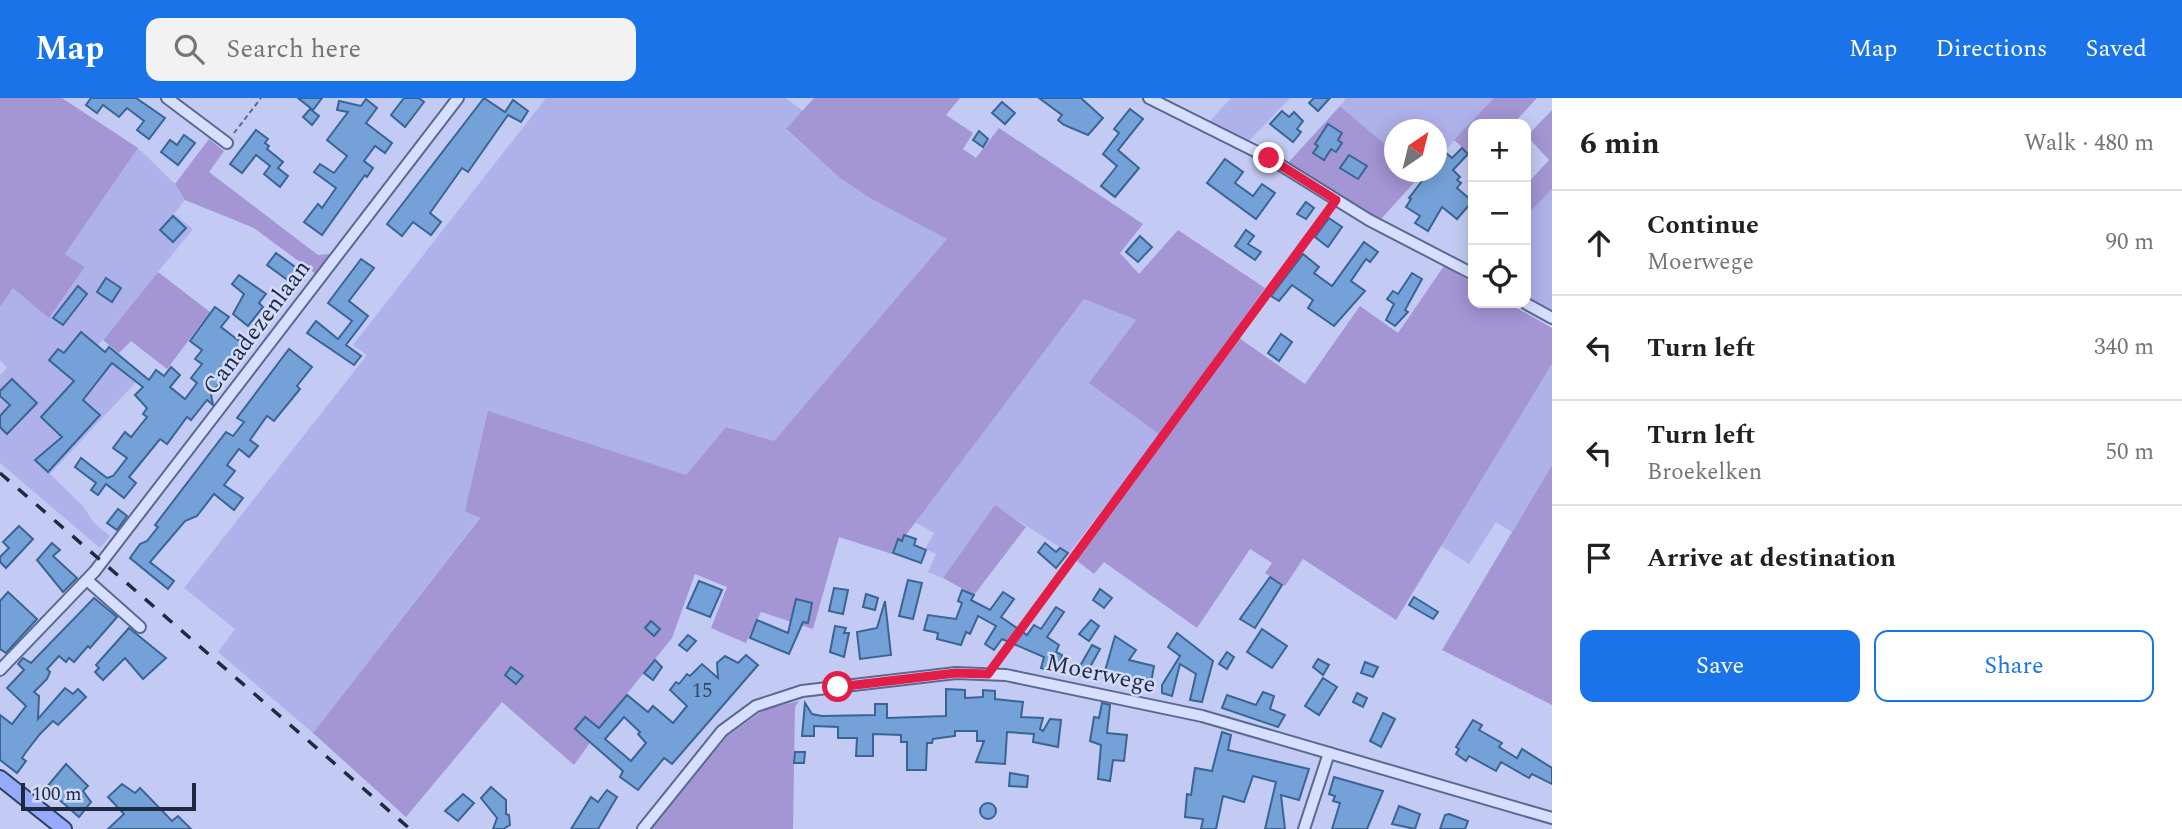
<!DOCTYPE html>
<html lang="en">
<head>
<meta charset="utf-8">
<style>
	body { margin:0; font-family:Spectral,serif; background:#f2f2f2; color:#202124 }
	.controls { position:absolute; right:21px; top:21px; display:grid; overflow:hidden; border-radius:14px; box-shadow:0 4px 18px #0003 }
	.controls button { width:63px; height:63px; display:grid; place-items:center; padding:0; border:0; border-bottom:2px solid #e0e0e0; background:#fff; color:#202124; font:35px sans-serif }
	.compass { position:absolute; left:1384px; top:21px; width:63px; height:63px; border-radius:50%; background:#fff; box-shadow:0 4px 18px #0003; rotate:35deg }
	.scale { position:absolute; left:21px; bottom:18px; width:175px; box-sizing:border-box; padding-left:7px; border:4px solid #1d2a3f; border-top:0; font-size:19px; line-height:24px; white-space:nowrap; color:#1d2a3f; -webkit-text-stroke:5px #d4dafa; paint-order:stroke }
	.stop { position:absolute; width:21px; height:21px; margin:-16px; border:5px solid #e11d48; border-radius:50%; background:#fff }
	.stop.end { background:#e11d48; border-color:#fff; box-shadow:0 2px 7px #0008 }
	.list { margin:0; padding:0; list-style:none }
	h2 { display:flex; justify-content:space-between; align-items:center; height:91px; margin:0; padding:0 28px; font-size:30px }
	h2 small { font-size:23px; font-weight:400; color:#757577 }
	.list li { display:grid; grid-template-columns:46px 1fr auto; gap:21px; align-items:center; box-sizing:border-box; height:105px; padding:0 28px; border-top:2px solid #e0e0e0 }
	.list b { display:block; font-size:26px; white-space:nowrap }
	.list p { margin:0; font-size:23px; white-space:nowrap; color:#757577 }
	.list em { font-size:23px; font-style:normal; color:#757577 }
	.actions { display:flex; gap:14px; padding:21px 28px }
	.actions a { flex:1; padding:16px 0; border:2px solid #1a73e8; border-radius:14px; text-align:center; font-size:24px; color:#1a73e8 }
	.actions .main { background:#1a73e8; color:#fff }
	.icon { flex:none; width:38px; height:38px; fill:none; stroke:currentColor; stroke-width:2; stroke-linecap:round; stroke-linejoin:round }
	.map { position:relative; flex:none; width:1552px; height:731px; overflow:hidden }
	header { display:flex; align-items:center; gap:42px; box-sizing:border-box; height:98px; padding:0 35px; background:#1a73e8; color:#fff }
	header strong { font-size:33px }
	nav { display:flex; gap:38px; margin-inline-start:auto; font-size:24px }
	.search { width:490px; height:63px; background:#f2f2f2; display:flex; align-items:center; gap:18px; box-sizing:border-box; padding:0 24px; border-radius:14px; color:#757577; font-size:26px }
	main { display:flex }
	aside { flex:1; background:#fff }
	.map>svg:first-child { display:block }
</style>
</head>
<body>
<header>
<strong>Map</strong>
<div class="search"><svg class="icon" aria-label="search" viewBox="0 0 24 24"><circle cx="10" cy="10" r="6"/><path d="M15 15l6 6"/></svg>Search here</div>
<nav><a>Map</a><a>Directions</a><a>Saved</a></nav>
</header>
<main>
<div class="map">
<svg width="1552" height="731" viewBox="0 0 1552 731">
	<rect width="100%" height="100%" fill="#c3cbf4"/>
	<g fill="#afb1eb">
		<path d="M 546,0 L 786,0 L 803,13 L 786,32 L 840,80 L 870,100 L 948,140 L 774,343 L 726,329 L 686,377 L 488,314 L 480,419 L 313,635 L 218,554 L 235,531 L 184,490 L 367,257 L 353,247 Z"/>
		<path d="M 1231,0 L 1290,0 L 1249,43 L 1209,24 Z"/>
		<path d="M 1346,0 L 1494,0 L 1437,61 L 1436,32 L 1394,32 L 1394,54 L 1340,8 Z"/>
		<path d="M 138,50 L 175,86 L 185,102 L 174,116 L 193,131 L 95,251 L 136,284 L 50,376 L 83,408 L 94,425 L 110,438 L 100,450 L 0,365 L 0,277 L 7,270 L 0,262 L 0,209 L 13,190 L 50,219 L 85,169 L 65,156 Z"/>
		<path d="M 1552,91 L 1552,212 L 1526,198 L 1526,118 Z"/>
		<path d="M 1084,201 L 1136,222 L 1090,285 L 1160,337 L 1069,455 L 995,408 L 943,480 L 928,474 L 936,456 L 925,451 L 934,435 L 915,424 Z"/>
		<path d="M 1552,266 L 1552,367 L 1512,434 L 1496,424 L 1469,466 L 1441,448 Z"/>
	</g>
	<g fill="#a495d4">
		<path d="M 0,0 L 62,0 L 138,50 L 65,156 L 85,169 L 49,220 L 13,190 L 0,209 Z"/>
		<path d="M 814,0 L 960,0 L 946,17 L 973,35 L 963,51 L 976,60 L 999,30 L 1143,126 L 1120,155 L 1139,176 L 1178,132 L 1265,190 L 1160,337 L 1089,285 L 1136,222 L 1084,201 L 902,442 L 897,441 L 892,456 L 839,439 L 813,531 L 761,514 L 746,545 L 711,530 L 727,489 L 695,476 L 672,540 L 609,618 L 574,667 L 502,604 L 406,719 L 313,635 L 480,420 L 465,413 L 488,313 L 686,377 L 726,329 L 774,343 L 947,141 L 870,100 L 840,80 L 786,31 Z"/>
		<path d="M 1494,0 L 1537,0 L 1513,26 L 1473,26 L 1473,59 L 1454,42 Z"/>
		<path d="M 1340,8 L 1394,54 L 1394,74 L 1417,74 L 1421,77 L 1381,121 L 1363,114 L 1287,66 Z"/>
		<path d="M 1552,12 L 1552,91 L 1526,118 L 1526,87 L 1549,62 L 1527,38 Z"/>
		<path d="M 209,41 L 224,53 L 209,74 L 318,157 L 331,156 L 316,176 L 254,130 L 185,102 L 175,86 Z"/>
		<path d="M 1444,168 L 1473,185 L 1473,205 L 1508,205 L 1552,230 L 1552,266 L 1396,522 L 1303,461 L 1285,488 L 1265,475 L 1272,465 L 1250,451 L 1197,530 L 1104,464 L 1094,476 L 1076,462 L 1239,240 L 1305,286 L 1360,208 L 1398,235 Z"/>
		<path d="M 158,174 L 210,214 L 167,271 L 131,243 L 119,255 L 103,242 Z"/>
		<path d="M 1552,367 L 1552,607 L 1442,552 Z"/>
		<path d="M 995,407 L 1026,429 L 974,497 L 943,480 Z"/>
		<path d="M 799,603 L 795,609 L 793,731 L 651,731 L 726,639 L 765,611 Z"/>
	</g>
	<g fill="#74a1d7" stroke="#396494" stroke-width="2" fill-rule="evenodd">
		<path d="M 91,0 L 136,0 L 165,20 L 149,41 L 137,32 L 144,23 L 127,10 L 119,19 L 103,7 L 97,15 L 86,7 Z"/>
		<path d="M 298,0 L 322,0 L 313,12 Z"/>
		<path d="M 404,0 L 419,0 L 424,4 L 405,29 L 391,17 Z"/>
		<path d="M 484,0 L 505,14 L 513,2 L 528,13 L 521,24 L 508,17 L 468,74 L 462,70 L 430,115 L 441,124 L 431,137 L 413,124 L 402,138 L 387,126 Z"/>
		<path d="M 1039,0 L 1081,0 L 1103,20 L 1088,37 L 1064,27 L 1058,22 L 1062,17 Z"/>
		<path d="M 1314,0 L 1330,0 L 1318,13 L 1309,5 Z"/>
		<path d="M 366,1 L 377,10 L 366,25 L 392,45 L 385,55 L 375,48 L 364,63 L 373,70 L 367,79 L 365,77 L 322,137 L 304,124 L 318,106 L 322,110 L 336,90 L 314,74 L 320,66 L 334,75 L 347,58 L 327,42 L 348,14 L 337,12 L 339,3 L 361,8 Z"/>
		<path d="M 1002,4 L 1015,15 L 1005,26 L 992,15 Z"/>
		<path d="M 310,11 L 319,18 L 312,27 L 303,19 Z"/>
		<path d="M 1130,11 L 1143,21 L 1118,52 L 1139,70 L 1115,99 L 1101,88 L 1117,68 L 1103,56 L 1119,35 L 1114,31 Z"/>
		<path d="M 1282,13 L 1289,19 L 1294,14 L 1303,23 L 1297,31 L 1301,34 L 1293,44 L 1270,26 Z"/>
		<path d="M 1328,26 L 1342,35 L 1338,42 L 1342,45 L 1336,54 L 1331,51 L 1324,62 L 1313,55 L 1318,48 L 1315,46 Z"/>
		<path d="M 256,32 L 268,41 L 265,45 L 269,48 L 267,51 L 283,64 L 278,70 L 288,78 L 280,89 L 264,76 L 270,68 L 256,57 L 242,75 L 230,66 Z"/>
		<path d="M 979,33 L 988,41 L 983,49 L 973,42 Z"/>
		<path d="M 184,37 L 195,45 L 178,67 L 161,54 L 170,42 L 177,47 Z"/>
		<path d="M 1462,50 L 1468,56 L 1453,72 L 1460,79 L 1457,82 L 1461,85 L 1457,90 L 1471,102 L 1470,106 L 1457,121 L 1442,109 L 1428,133 L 1415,125 L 1420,118 L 1406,109 L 1411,101 L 1409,100 L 1429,74 L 1437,74 L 1437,65 L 1446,55 L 1452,60 Z"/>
		<path d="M 1349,57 L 1367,68 L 1358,81 L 1340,70 Z"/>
		<path d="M 1225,61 L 1243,74 L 1235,85 L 1253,98 L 1262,86 L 1275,95 L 1256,121 L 1207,85 Z"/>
		<path d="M 1306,104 L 1314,110 L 1306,121 L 1297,116 Z"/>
		<path d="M 173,118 L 186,130 L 173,144 L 160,132 Z"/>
		<path d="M 1329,120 L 1342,129 L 1328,149 L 1315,139 Z"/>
		<path d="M 1246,132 L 1254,138 L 1248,146 L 1261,154 L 1255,162 L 1235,148 Z"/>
		<path d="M 1140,138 L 1152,149 L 1138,164 L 1126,154 Z"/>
		<path d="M 1364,144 L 1378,154 L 1370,164 L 1366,161 L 1351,183 L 1365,193 L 1334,228 L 1308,210 L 1313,202 L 1292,187 L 1279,203 L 1271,198 L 1303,156 L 1319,169 L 1314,175 L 1332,188 Z"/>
		<path d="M 276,155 L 298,171 L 289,183 L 267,167 Z"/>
		<path d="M 361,161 L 374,170 L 349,203 L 368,218 L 346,247 L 361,258 L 354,267 L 307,235 L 316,223 L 338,241 L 352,223 L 328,205 Z"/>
		<path d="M 1412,175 L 1422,181 L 1405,212 L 1408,214 L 1395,228 L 1386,222 L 1394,206 L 1387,201 L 1393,193 L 1398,196 Z"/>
		<path d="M 239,177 L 266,196 L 259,205 L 263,209 L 248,228 L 233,216 L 244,196 L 232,186 Z"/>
		<path d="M 106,180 L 121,190 L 112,204 L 97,194 Z"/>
		<path d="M 78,188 L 87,196 L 63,227 L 53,220 Z"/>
		<path d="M 215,209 L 229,219 L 221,229 L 238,242 L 241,238 L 249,245 L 247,249 L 211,296 L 213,307 L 207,302 L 191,322 L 187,319 L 167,346 L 160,341 L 129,379 L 136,385 L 124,400 L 106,386 L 98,397 L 91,392 L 96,385 L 75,369 L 81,360 L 107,380 L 113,378 L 127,360 L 113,350 L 125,334 L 131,339 L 147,319 L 143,316 L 147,310 L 135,297 L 143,289 L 112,265 L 83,302 L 100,317 L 48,374 L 35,362 L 62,339 L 41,319 L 74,283 L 49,262 L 58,251 L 64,255 L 81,234 L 105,254 L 109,249 L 149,282 L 156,272 L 164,278 L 171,269 L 180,277 L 170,289 L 185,301 L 197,285 L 191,280 L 202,266 L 195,261 L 202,252 L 190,243 Z"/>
		<path d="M 1281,236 L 1292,244 L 1279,263 L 1268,255 Z"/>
		<path d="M 289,251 L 312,269 L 297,288 L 300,291 L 274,323 L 267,318 L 250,342 L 258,348 L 249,359 L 239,351 L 227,367 L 235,373 L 224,387 L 243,400 L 234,412 L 214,396 L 197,418 L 185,423 L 150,464 L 174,483 L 168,491 L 130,460 L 140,446 L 147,443 L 158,429 L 155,427 L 226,334 L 233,338 L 244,324 L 237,320 Z"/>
		<path d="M 12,281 L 37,305 L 7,336 L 0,329 L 0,318 L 10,307 L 0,298 L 0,293 Z"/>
		<path d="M 118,411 L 127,418 L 117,432 L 107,425 Z"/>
		<path d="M 19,428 L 33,441 L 6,470 L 0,464 L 0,459 L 9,450 L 3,444 Z"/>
		<path d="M 904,437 L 916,441 L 914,447 L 926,452 L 921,465 L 893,455 L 898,441 L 902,443 Z"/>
		<path d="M 52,445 L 60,452 L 53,458 L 77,480 L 63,494 L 37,462 Z"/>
		<path d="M 1045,445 L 1056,454 L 1060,450 L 1068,455 L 1056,470 L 1038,454 Z"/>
		<path d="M 1270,479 L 1282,487 L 1255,530 L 1240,521 Z"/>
		<path d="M 908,482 L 922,485 L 913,521 L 899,518 Z"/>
		<path d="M 699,483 L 722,492 L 710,519 L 687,510 Z"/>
		<path d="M 834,490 L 848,492 L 843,516 L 829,513 Z"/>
		<path d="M 1100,491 L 1112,500 L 1104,510 L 1093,502 Z"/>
		<path d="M 962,492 L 974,497 L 971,502 L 990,512 L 1003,494 L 1014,501 L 1001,519 L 1027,537 L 1034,527 L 1041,531 L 1056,509 L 1064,514 L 1047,539 L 1059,547 L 1056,554 L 1062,557 L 1057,575 L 1041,570 L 1044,559 L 1002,541 L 994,552 L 985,546 L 996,528 L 978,518 L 970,536 L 966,534 L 961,547 L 937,541 L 938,535 L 924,532 L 928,517 L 956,521 L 962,505 L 958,503 Z"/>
		<path d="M 8,494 L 37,521 L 6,555 L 0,551 L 0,503 Z"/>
		<path d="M 866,496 L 878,500 L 875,512 L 863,509 Z"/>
		<path d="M 1414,499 L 1438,514 L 1433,521 L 1409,507 Z"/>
		<path d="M 94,500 L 117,519 L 90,550 L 88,548 L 74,564 L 69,560 L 66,564 L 59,558 L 47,571 L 50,574 L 47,581 L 34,594 L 39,598 L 38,621 L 65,590 L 73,596 L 78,591 L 86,599 L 58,627 L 53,623 L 40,636 L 26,654 L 22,660 L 26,663 L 17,675 L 0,662 L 0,617 L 12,626 L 26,608 L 7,590 L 24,572 L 18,566 L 23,560 L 31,565 Z"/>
		<path d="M 796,501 L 812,505 L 808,525 L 803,524 L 789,556 L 750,540 L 757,522 L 788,535 Z"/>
		<path d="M 885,503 L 891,557 L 860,561 L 857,534 L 877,530 Z"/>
		<path d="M 1091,522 L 1099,528 L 1089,543 L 1079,536 Z"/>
		<path d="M 651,523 L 660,531 L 654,538 L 645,530 Z"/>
		<path d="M 835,528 L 846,530 L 844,535 L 849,535 L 844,559 L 830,554 Z"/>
		<path d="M 129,530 L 166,560 L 143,581 L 125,560 L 103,582 L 95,574 L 99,570 L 96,567 Z"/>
		<path d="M 1262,531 L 1287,548 L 1272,570 L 1247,554 Z"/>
		<path d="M 1177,535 L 1213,563 L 1202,604 L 1190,602 L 1196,576 L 1180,566 L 1172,598 L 1162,595 L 1162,587 L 1180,558 L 1168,549 Z"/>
		<path d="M 688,537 L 696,543 L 687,553 L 679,547 Z"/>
		<path d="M 1115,538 L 1136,552 L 1129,562 L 1154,568 L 1151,585 L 1114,578 L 1113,583 L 1103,580 Z"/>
		<path d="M 1092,547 L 1100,551 L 1084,580 L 1076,575 Z"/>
		<path d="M 1227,554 L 1234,559 L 1227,571 L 1219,566 Z"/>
		<path d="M 746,557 L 758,567 L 672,666 L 664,660 L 638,692 L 620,679 L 623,673 L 575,631 L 585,619 L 599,630 L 627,597 L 648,614 L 653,608 L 673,625 L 687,608 L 670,592 L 676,584 L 679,586 L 687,576 L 690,578 L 702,566 L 718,580 L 717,565 L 725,558 L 738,565 ZM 624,619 L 640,634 L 638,636 L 646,645 L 631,663 L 605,641 Z"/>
		<path d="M 1318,561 L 1329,567 L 1323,577 L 1313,569 Z"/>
		<path d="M 655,562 L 662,569 L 653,582 L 644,575 Z"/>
		<path d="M 1365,564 L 1378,569 L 1373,579 L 1361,575 Z"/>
		<path d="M 511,569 L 523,578 L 516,586 L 505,577 Z"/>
		<path d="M 1323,580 L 1337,589 L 1319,617 L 1305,608 Z"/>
		<path d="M 946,591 L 965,592 L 965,600 L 983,599 L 983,592 L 995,593 L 995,601 L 1023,604 L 1021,619 L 1043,620 L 1040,631 L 1043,633 L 1050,621 L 1061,622 L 1058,649 L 1033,644 L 1034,636 L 1007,634 L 1005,666 L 976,664 L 984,643 L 977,643 L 977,633 L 955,633 L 955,638 L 933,641 L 932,645 L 927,645 L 926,672 L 907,672 L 907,644 L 901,644 L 901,637 L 873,636 L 873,658 L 856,658 L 857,640 L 838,640 L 838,629 L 814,628 L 814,638 L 802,638 L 805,605 L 812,616 L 822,618 L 875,617 L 875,606 L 887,606 L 887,620 L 946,618 Z"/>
		<path d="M 1263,594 L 1274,598 L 1270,611 L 1285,617 L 1278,629 L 1222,610 L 1227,597 L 1256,607 Z"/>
		<path d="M 1357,595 L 1367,600 L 1363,609 L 1353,604 Z"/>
		<path d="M 1102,605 L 1110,607 L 1107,635 L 1127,637 L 1124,663 L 1113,662 L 1110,683 L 1098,681 L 1101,647 L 1090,643 L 1094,619 L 1099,620 Z"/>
		<path d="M 1383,615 L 1395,621 L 1381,649 L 1370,643 Z"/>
		<path d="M 1473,622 L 1482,627 L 1479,632 L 1502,645 L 1499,649 L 1517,660 L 1522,651 L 1552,670 L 1552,686 L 1532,676 L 1529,680 L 1501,664 L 1496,673 L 1469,658 L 1466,663 L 1456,656 L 1459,651 L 1456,649 Z"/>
		<path d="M 1222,634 L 1231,637 L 1228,652 L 1309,671 L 1299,702 L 1281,697 L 1285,731 L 1265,731 L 1276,684 L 1253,678 L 1244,704 L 1223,698 L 1216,731 L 1201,731 L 1203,721 L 1185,719 L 1187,696 L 1191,697 L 1195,670 L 1212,673 Z"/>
		<path d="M 795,654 L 805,654 L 804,665 L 794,665 Z"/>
		<path d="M 66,666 L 88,688 L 83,693 L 91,704 L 79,719 L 46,690 Z"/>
		<path d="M 1010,675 L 1028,678 L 1027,689 L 1009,688 Z"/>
		<path d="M 1334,679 L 1383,693 L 1367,731 L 1332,731 L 1340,705 L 1333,703 L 1335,698 L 1329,696 Z"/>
		<path d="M 122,686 L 135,695 L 140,690 L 172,723 L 178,718 L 191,731 L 108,731 L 124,716 L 108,699 Z"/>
		<path d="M 491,689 L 506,702 L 506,716 L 509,717 L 510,727 L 503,731 L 493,731 L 497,720 L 481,700 Z"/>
		<path d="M 607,692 L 617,699 L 598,731 L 571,731 L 591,699 L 598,704 Z"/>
		<path d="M 463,696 L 474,705 L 458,723 L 445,713 Z"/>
		<circle cx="988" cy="713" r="8"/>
		<path d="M 1399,708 L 1420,716 L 1415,731 L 1392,726 Z"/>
		<path d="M 1449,716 L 1468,723 L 1465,731 L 1440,731 L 1445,717 Z"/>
	</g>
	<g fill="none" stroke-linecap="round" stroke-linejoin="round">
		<g stroke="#576b91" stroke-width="14">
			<g id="minor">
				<path d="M 167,0 L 227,45"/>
				<path d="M 1149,0 L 1269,60 L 1369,122 L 1473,176"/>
				<path d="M 1525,205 L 1552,220"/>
				<path d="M 87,482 L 140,529"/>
				<path d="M 0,572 L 95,473 L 458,0"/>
				<path d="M 643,731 L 722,633 L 756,608 L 802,593 L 956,575 L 1006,577 L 1202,618 L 1552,720"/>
				<path d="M 1304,731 L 1329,655"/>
			</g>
		</g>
		<g stroke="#2b405e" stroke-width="18">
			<path id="major" d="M 0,680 L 64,731"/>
		</g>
		<g stroke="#576b91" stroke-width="2" stroke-dasharray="5 3.5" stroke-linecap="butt">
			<path d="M 234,35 L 261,0"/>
			<path d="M 997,564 L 1329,112"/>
		</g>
		<use href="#minor" stroke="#d8defd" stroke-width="10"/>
		<use href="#major" stroke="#97a9fb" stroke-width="14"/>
		<path stroke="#1d2a3f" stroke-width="3.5" stroke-dasharray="12 12" stroke-linecap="butt" d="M 0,375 L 410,731"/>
	</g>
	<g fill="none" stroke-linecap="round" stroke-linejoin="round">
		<path stroke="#e11d48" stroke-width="9" d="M 838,589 L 956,575 L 988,576 L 1336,102 L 1269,60"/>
	</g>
	<g text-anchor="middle" stroke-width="5" stroke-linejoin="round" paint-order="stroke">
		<g font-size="21" fill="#334865">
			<text x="702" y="599">15</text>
		</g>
		<g font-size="24" fill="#1d2a3f" stroke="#d4dafa">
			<text transform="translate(256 229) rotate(-53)" y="8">Canadezenlaan</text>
			<text transform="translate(1101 575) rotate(12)" y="8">Moerwege</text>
		</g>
	</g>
</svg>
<div class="controls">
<button>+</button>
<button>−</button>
<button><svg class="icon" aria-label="locate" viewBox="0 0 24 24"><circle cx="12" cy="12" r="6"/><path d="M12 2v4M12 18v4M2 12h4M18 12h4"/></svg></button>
</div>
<svg class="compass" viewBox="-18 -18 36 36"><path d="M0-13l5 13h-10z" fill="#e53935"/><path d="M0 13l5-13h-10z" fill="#757577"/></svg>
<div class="scale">100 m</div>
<div class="stop" style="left:838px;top:589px"></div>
<div class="stop end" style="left:1269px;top:60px"></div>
</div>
<aside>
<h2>6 min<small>Walk · 480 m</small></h2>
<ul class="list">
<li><svg class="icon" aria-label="ahead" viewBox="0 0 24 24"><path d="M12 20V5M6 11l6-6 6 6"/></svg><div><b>Continue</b><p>Moerwege</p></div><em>90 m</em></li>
<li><svg class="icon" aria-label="left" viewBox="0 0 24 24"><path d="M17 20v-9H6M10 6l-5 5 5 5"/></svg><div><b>Turn left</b></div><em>340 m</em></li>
<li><svg class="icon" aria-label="left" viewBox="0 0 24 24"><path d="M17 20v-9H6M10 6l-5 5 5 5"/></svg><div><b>Turn left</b><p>Broekelken</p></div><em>50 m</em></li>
<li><svg class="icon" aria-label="arrive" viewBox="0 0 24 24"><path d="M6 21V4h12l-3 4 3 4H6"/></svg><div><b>Arrive at destination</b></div></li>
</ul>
<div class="actions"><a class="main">Save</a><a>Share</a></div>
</aside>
</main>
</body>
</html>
